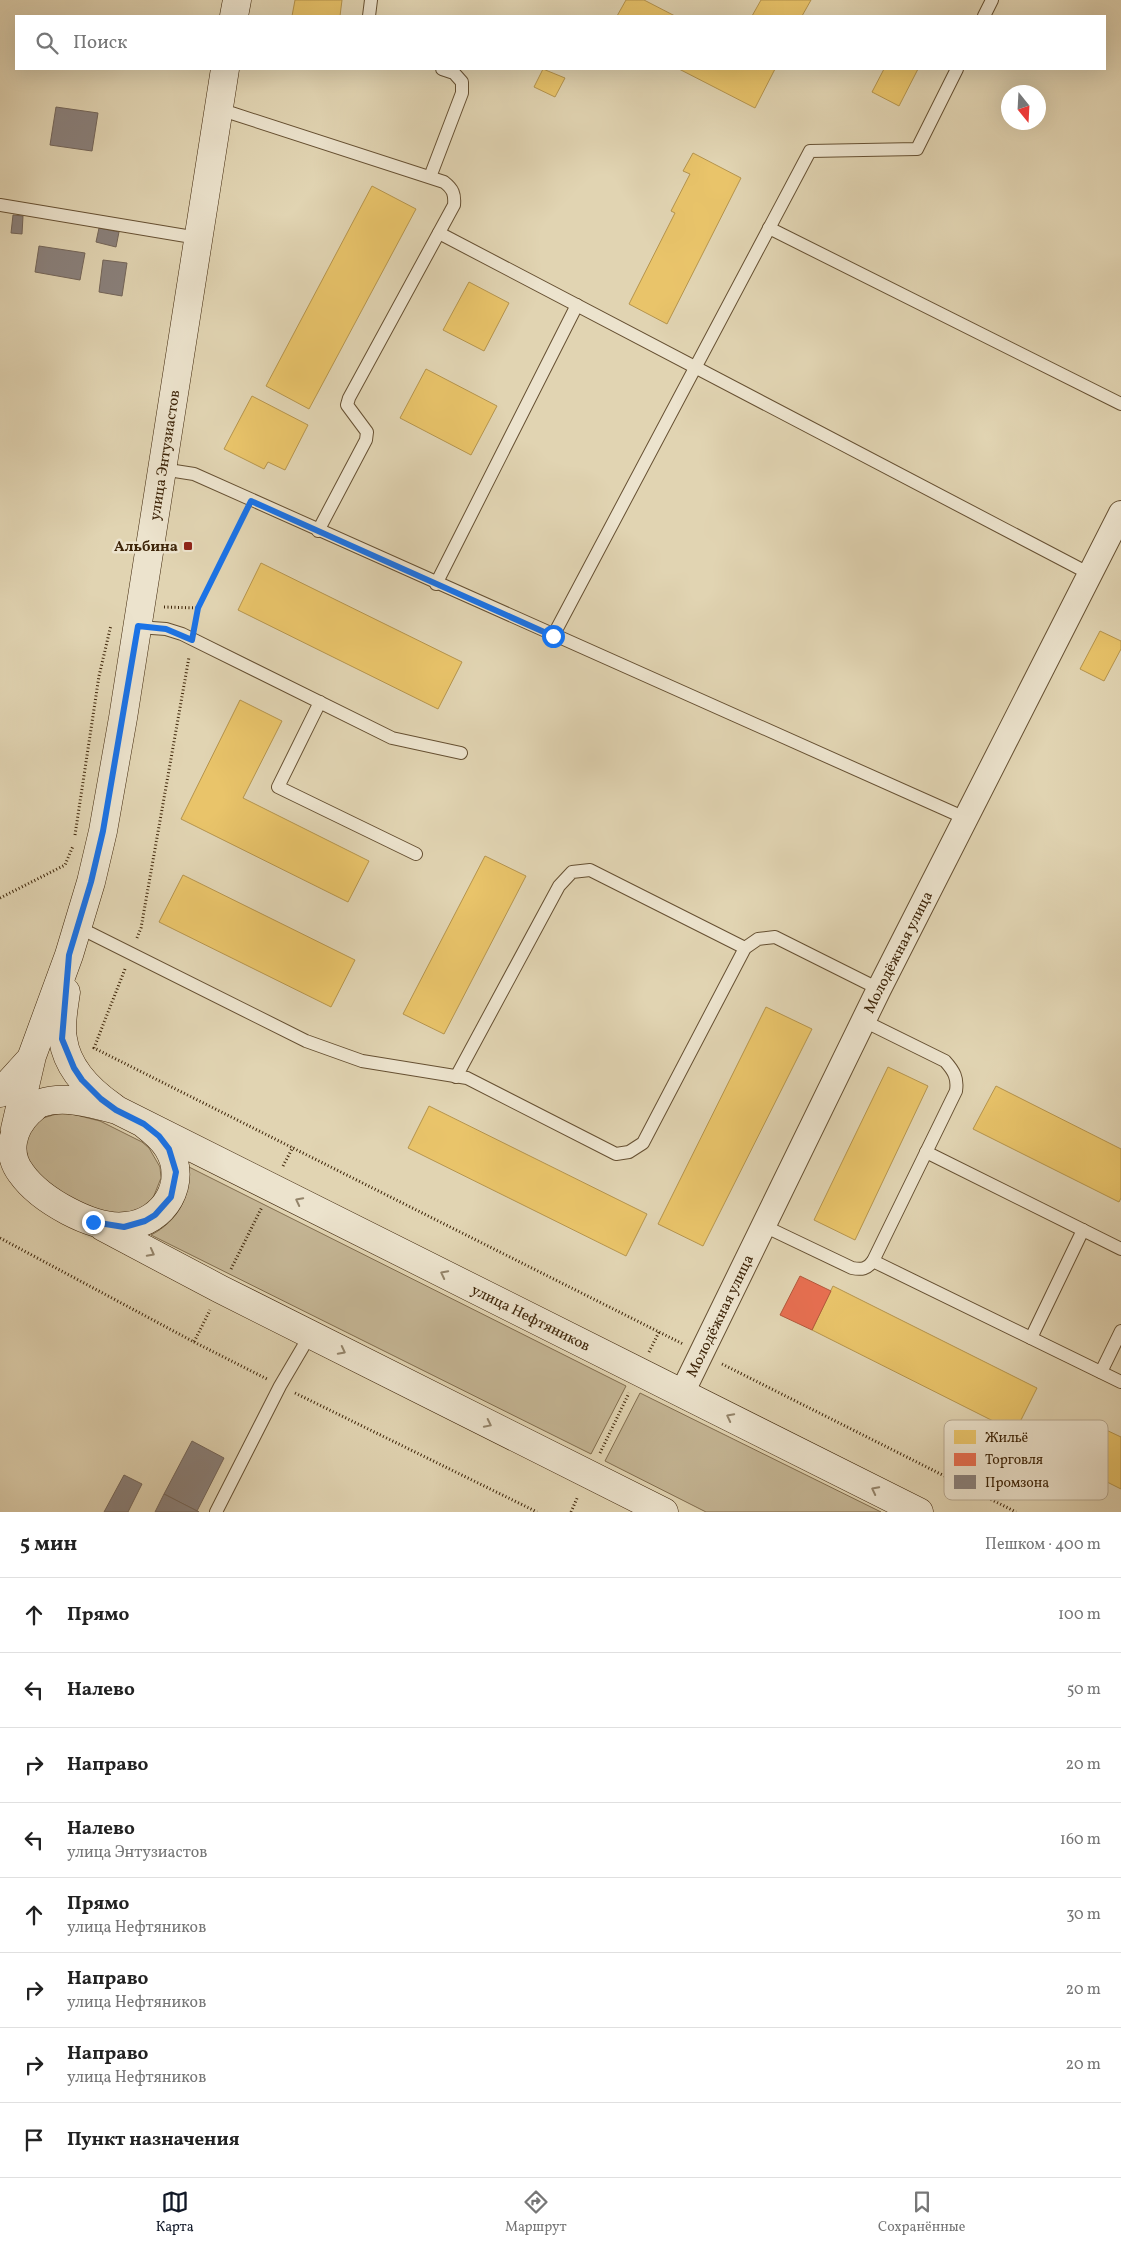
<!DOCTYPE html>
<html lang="ru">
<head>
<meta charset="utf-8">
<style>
	body { margin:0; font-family:Vollkorn,serif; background:#f6f6f6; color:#222 }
	.compass { position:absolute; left:1001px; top:85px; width:45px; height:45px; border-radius:50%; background:#fff; box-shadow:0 5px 20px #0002; rotate:162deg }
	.stop { position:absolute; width:15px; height:15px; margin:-11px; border:4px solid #1a73e8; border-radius:50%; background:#fff }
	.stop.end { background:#1a73e8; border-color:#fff; box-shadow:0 1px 5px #0008 }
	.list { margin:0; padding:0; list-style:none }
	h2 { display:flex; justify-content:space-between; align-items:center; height:65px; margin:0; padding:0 20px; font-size:21px }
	h2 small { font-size:16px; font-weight:400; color:#767676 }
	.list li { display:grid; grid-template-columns:32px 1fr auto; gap:15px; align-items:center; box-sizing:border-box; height:75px; padding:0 20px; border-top:1px solid #e0e0e0 }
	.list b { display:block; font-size:19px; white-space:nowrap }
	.list p { margin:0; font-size:16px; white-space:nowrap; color:#767676 }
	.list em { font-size:16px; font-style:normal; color:#767676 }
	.icon { flex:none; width:28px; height:28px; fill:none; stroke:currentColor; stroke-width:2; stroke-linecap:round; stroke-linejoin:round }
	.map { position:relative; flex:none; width:1121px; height:1512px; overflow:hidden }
	.search { position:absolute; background:#fff; box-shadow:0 5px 20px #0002; left:15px; right:15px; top:15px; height:55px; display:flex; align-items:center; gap:12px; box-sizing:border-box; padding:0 18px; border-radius:0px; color:#767676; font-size:19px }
	.sheet { height:665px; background:#fff }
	nav { display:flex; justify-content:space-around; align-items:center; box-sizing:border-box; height:70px; border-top:1px solid #e0e0e0; background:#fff; font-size:14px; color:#767676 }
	nav a { display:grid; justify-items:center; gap:2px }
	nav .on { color:#111827 }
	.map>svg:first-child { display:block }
</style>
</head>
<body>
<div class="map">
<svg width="1121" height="1512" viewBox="0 0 1121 1512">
	<rect width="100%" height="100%" fill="#e1d4b2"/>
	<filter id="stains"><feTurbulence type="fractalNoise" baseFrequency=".004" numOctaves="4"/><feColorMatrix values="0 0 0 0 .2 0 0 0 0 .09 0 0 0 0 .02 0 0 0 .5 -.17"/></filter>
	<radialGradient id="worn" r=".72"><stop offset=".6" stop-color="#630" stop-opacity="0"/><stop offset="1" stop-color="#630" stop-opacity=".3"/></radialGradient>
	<g fill="#c5b695" stroke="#816d4e">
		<path d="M 60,1113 L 72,1114 L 100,1121 L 142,1142 L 149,1148 L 160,1167 L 161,1178 L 153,1198 L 143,1209 L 111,1217 L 47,1188 L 26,1160 L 25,1140 L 36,1122 L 43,1118 Z"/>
		<path d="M 187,1166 L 626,1386 L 591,1454 L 151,1235 C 178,1221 192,1196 187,1166 Z"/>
		<path d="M 640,1393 L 881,1512 L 706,1512 L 605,1461 Z"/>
	</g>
	<g fill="#e9c46a" stroke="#b5944d">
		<path d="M 295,0 L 342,0 L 340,16 L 292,16 Z"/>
		<path d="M 626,0 L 644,0 L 675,16 L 617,16 Z"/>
		<path d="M 761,0 L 811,0 L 802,16 L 752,16 Z"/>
		<path d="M 543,69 L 565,78 L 555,97 L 534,87 Z"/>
		<path d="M 679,69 L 775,69 L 755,108 Z"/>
		<path d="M 884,69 L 918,69 L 899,106 L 872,92 Z"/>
		<path d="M 693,153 L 741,178 L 667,324 L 629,304 L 675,213 L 671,211 L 690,174 L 683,171 Z"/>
		<path d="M 372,186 L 416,209 L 309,409 L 266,386 Z"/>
		<path d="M 469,282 L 509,303 L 484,351 L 443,330 Z"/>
		<path d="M 426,369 L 497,406 L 471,455 L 400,418 Z"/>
		<path d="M 252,396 L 308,425 L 285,470 L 268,462 L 264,469 L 224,449 Z"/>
		<path d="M 261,563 L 462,662 L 438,709 L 238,610 Z"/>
		<path d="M 1100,631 L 1121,641 L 1121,649 L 1104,681 L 1080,669 Z"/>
		<path d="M 240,700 L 282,721 L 243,798 L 369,861 L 348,902 L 181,819 Z"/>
		<path d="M 485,856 L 526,876 L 444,1034 L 403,1014 Z"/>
		<path d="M 183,875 L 355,960 L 331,1007 L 159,922 Z"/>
		<path d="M 766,1007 L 812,1029 L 703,1246 L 658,1224 Z"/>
		<path d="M 888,1067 L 928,1086 L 855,1240 L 814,1220 Z"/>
		<path d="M 996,1086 L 1121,1149 L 1121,1198 L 1119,1202 L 973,1129 Z"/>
		<path d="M 429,1106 L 647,1214 L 626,1256 L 408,1148 Z"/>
		<path d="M 833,1286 L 1037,1388 L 1015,1432 L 812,1330 Z"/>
		<path d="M 1087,1421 L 1121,1437 L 1121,1489 L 1067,1462 Z"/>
	</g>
	<path fill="#e76f51" stroke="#b4583b" d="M 800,1276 L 831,1291 L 812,1330 L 780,1315 Z"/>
	<g fill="#8a817c" stroke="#736559">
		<path d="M 56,107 L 98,113 L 92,151 L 50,145 Z"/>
		<path d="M 13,215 L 23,216 L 22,234 L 11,233 Z"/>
		<path d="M 99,228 L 119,232 L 116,247 L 96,242 Z"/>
		<path d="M 39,246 L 85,253 L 80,280 L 35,272 Z"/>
		<path d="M 103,260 L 127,263 L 122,296 L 99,292 Z"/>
		<path d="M 192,1441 L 224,1458 L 197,1511 L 164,1494 Z"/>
		<path d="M 124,1475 L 142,1484 L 128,1512 L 104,1512 Z"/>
		<path d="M 164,1494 L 199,1512 L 155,1512 Z"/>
	</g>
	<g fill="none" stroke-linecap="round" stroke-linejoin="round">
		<g stroke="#665032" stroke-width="14">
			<g id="service">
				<path d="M 369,16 L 371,0"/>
				<path d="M 984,16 L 992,0"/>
				<path d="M 219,109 L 444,182 C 453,189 455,194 454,205 L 349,398 L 347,405 L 367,432 L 366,440 L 318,531"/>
				<path d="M 430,177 L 462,93 L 462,82 L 454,73 L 442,69"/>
				<path d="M 0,205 L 198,238"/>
				<path d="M 769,228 L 1121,404"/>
				<path d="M 439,233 L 1090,574"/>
				<path d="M 162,469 L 194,474 L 965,818"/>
				<path d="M 436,584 L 577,305"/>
				<path d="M 138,627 L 166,629 L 182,634 L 392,738 L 461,753"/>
				<path d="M 553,636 L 810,151 L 917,149 L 957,69"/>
				<path d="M 320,702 L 278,787 L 416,854"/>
				<path d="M 78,927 L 306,1041 L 362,1061 L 467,1078 L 616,1154 L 629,1152 L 643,1143 L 745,948 L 758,939 L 775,937 L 879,989"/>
				<path d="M 864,1021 L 945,1061 C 954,1071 958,1078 956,1091 L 873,1261"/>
				<path d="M 456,1077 L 559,886 L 572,872 L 590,870 L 745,948"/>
				<path d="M 926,1152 L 1121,1249"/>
				<path d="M 764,1226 L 852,1268 C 862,1270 867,1269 873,1261 L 1121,1382"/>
				<path d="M 1031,1338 L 1083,1230"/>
				<path d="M 1101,1372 L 1121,1331"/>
				<path d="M 216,1512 L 280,1386 L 310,1335"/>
			</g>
		</g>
		<g stroke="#665032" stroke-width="26">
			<g id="minor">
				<path id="s1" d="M 682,1393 L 879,989 L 1121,513"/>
			</g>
		</g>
		<g stroke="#3d2408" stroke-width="29">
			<g id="secondary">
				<path d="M 234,16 L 237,0"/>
				<path d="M 66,992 C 64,1007 60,1024 63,1039 C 67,1068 90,1091 113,1107"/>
				<path d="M 0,1093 L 28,1062"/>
				<path id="s2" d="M 144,1124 C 153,1131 162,1138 168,1148 C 189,1182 164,1223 126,1226 C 93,1230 40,1200 21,1173 C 6,1153 12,1129 29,1112 C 33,1109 37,1104 41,1103 C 65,1095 94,1104 117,1110 L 919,1512"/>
				<path id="s3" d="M 15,1129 L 32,1056 L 69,955 L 91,882 L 103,831 L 123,718 L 225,69"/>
				<path d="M 103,1227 L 220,1289 L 664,1512"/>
			</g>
		</g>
		<g stroke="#3d2408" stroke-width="3" stroke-dasharray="1 2.5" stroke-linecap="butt">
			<path d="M 164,607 L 198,608"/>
			<path d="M 195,623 L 198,608 L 245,513"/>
			<path d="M 75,835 L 99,676 L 111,625"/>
			<path d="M 0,898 L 65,865 L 73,846"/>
			<path d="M 137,938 L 141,928 L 189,657"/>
			<path d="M 125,969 L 94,1048 L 683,1344"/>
			<path d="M 283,1166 L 293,1147"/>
			<path d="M 0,1238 L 194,1342 L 210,1310"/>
			<path d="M 231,1269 L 262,1207"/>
			<path d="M 194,1342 L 267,1379"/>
			<path d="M 649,1352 L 659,1332"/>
			<path d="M 722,1364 L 1016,1512"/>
			<path d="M 295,1393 L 537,1512"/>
			<path d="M 600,1453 L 629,1393"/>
			<path d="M 571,1512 L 578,1496"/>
		</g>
		<use href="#service" stroke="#ece3cd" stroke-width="12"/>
		<use href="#minor" stroke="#ece3cd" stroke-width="24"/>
		<use href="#secondary" stroke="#ece3cd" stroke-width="28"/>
	</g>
	<defs><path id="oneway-chevron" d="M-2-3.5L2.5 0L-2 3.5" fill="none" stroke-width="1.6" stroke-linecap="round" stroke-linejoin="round" transform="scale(1.25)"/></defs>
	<g stroke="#94846a">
		<use href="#oneway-chevron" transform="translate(299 1201) rotate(-153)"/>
		<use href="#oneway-chevron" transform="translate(151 1253) rotate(28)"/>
		<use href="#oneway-chevron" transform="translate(444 1274) rotate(-153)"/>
		<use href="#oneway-chevron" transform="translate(342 1351) rotate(27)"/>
		<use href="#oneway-chevron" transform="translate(730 1417) rotate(-153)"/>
		<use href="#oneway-chevron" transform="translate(488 1424) rotate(26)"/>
		<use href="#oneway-chevron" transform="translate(875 1490) rotate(-153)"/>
	</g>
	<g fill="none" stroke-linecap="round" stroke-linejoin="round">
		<path stroke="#1a73e8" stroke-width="6" d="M 93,1222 L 124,1227 L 145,1221 L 155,1215 L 171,1197 L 176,1172 L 169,1149 L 159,1136 L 144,1124 L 116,1110 L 101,1099 L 82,1080 L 74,1068 L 62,1039 L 69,955 L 91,882 L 103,831 L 138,626 L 166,629 L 192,640 L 198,608 L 251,501 L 553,636"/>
	</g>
	<rect fill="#8f2418" stroke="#ece3cd" stroke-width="2" x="183" y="541" width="10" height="10" rx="2.5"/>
	<g text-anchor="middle" stroke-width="5" stroke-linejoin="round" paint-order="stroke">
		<g font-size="15" fill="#3d2408" stroke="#ece3cd">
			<text dy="5" stroke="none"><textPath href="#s3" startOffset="692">улица Энтузиастов</textPath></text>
			<text dy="5" stroke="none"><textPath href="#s1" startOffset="491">Молодёжная улица</textPath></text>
			<text dy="5" stroke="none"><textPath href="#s1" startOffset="86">Молодёжная улица</textPath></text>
			<text dy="5" stroke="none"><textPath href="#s2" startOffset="885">улица Нефтяников</textPath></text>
		</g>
		<g font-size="15" font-weight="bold" fill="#3d2408" stroke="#ece3cd" text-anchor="end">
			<text x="178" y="551">Альбина</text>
		</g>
	</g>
	<rect x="944" y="1420" width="164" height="80" rx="8" fill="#ece3cd" stroke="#b8aa92" stroke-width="1"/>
	<rect x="954" y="1430" width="22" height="14" fill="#e9c46a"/>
	<rect x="954" y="1453" width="22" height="13" fill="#e76f51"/>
	<rect x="954" y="1475" width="22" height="14" fill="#8a817c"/>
	<g font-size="14" fill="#3d2408">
		<text x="985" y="1442">Жильё</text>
		<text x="985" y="1464">Торговля</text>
		<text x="985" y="1487">Промзона</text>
	</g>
	<rect width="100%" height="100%" filter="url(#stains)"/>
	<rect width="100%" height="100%" fill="url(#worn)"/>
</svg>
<svg class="compass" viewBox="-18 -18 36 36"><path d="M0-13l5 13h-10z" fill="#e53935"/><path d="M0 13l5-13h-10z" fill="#767676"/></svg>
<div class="stop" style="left:553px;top:636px"></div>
<div class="stop end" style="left:93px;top:1222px"></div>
<div class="search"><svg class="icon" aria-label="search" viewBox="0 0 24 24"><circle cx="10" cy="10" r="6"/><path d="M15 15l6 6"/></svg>Поиск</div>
</div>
<section class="sheet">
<h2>5 мин<small>Пешком · 400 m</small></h2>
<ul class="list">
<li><svg class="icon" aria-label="ahead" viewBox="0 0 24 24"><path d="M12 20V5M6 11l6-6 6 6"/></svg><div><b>Прямо</b></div><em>100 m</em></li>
<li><svg class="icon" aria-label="left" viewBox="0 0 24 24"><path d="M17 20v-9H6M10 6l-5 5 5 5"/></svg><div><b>Налево</b></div><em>50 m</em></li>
<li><svg class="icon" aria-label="right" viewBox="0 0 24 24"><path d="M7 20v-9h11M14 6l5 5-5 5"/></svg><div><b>Направо</b></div><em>20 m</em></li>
<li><svg class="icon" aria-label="left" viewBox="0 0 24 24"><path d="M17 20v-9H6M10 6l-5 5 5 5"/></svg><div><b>Налево</b><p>улица Энтузиастов</p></div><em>160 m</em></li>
<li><svg class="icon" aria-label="ahead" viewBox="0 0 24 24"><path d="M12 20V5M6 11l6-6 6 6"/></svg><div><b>Прямо</b><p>улица Нефтяников</p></div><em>30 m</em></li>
<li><svg class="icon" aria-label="right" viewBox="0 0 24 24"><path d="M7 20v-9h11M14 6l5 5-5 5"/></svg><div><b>Направо</b><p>улица Нефтяников</p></div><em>20 m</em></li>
<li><svg class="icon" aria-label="right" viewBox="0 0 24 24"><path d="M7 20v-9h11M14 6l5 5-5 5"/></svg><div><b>Направо</b><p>улица Нефтяников</p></div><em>20 m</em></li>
<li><svg class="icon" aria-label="arrive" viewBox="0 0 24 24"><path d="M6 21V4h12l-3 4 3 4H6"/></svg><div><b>Пункт назначения</b></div></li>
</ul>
</section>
<nav>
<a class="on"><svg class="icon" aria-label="map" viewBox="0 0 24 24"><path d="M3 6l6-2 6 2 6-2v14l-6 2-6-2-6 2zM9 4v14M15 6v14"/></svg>Карта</a>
<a><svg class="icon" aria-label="directions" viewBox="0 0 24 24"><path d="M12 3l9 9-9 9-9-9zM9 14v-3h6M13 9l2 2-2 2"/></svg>Маршрут</a>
<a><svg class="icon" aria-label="saved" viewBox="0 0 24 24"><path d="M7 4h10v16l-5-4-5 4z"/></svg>Сохранённые</a>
</nav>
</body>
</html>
